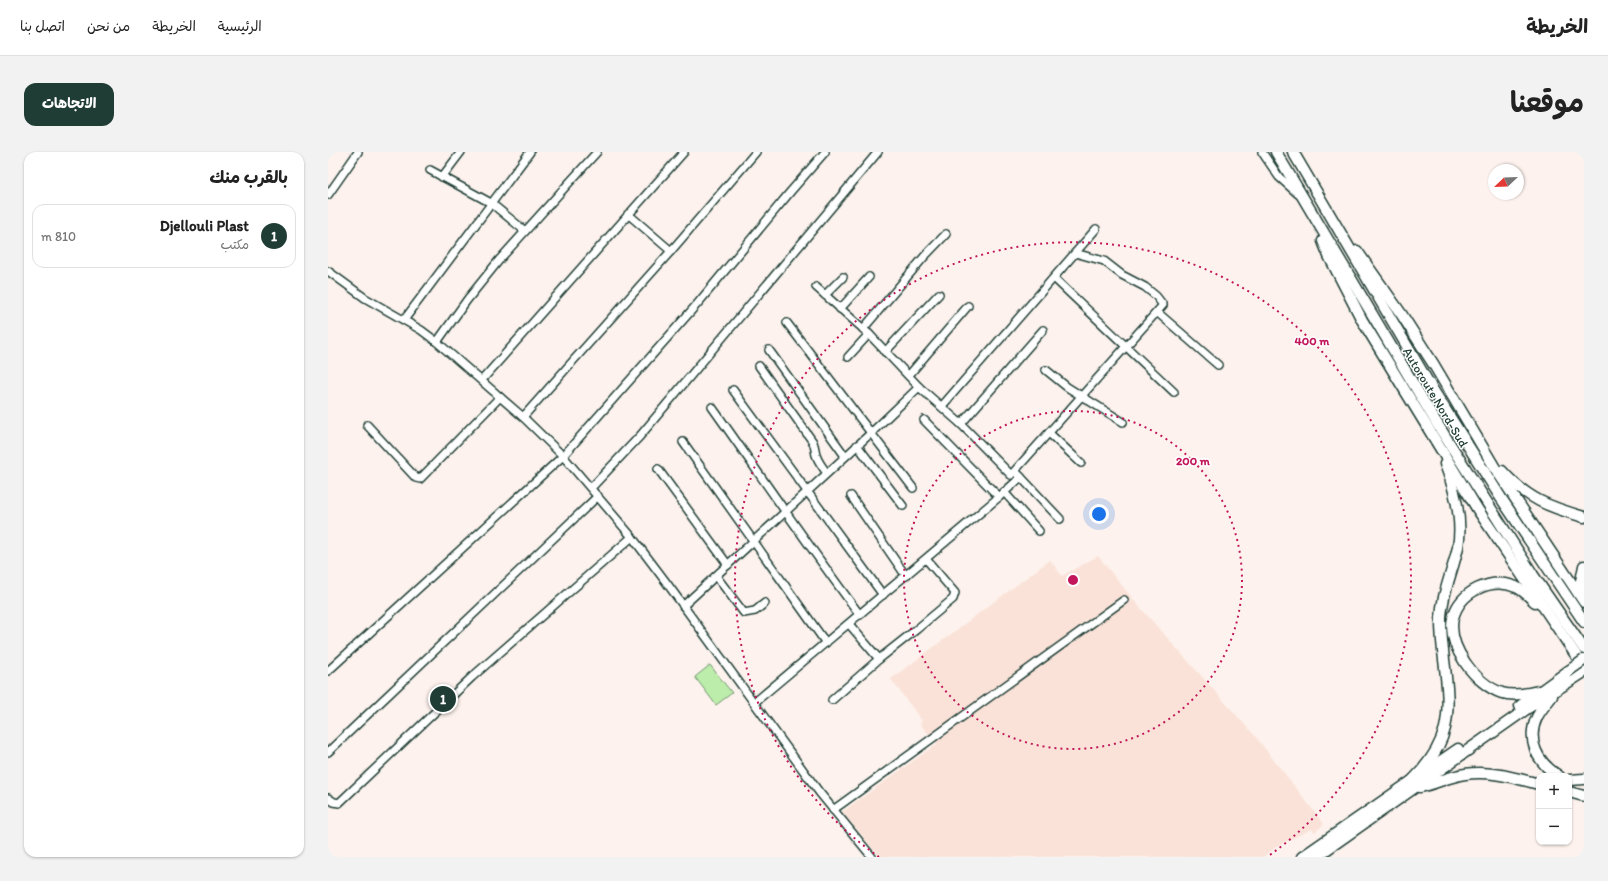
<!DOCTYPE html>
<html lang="ar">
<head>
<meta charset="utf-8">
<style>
	body { margin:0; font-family:Itim,"Playpen Sans Arabic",sans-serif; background:#f2f2f2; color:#222; direction:rtl }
	.controls { position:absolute; right:12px; bottom:12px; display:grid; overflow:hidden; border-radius:8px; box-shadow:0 1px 3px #0004 }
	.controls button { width:36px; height:36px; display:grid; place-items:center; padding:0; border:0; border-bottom:1px solid #e0e0e0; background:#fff; color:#222; font:20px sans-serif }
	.compass { position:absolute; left:1160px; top:12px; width:36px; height:36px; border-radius:50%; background:#fff; box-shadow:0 1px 3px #0004; rotate:247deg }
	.you { position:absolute; left:771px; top:362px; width:14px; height:14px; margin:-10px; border:3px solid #fff; border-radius:50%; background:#1a73e8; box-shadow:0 0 0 6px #1a73e833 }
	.badge { display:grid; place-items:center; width:26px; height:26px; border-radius:50%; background:#1f3d34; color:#fff; font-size:13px; font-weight:700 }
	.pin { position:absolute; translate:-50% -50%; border:2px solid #fff; box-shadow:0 1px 4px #0006 }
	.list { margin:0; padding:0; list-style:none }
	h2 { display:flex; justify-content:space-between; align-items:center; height:52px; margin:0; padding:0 16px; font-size:17px }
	h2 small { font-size:13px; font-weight:400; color:#767676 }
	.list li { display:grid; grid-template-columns:26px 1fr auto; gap:12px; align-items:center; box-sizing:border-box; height:64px; margin:0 8px 8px; padding:0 8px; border:1px solid #e0e0e0; border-radius:12px }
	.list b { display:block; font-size:15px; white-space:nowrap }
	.list p { margin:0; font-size:13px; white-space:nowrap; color:#767676 }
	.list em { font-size:13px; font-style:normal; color:#767676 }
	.map { position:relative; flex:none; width:1256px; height:705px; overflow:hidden; direction:ltr; border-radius:12px }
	header { display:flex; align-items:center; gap:24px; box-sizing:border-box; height:56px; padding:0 20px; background:#fff; border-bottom:1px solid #e0e0e0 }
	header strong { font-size:19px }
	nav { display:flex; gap:22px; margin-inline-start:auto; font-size:14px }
	.intro { display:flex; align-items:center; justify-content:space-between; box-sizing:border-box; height:96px; padding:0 24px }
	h1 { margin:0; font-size:28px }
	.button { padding:10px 18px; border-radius:12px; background:#1f3d34; color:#fff; font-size:14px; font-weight:700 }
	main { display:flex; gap:24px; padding:0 24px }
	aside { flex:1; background:#fff; border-radius:12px; box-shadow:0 1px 3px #0004 }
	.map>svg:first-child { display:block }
</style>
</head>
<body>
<header>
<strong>الخريطة</strong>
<nav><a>الرئيسية</a><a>الخريطة</a><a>من نحن</a><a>اتصل بنا</a></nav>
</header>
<div class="intro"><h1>موقعنا</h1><a class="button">الاتجاهات</a></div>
<main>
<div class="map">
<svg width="1256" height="705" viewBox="0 0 1256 705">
	<rect width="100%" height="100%" fill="#fdf2ed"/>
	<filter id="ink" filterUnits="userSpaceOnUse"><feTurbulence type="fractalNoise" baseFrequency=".025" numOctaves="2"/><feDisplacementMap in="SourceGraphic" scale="8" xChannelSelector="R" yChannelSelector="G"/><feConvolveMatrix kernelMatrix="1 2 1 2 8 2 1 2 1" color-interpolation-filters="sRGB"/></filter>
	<g filter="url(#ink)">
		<path fill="#fae2d8" d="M 770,404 L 808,451 L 927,584 L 996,672 L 987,680 L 984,677 L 949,694 L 935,705 L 552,705 L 514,660 L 609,592 L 592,572 L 594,569 L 563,527 L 722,408 L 734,424 Z"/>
		<path fill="#bdedab" stroke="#6e9570" d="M 382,513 L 404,541 L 388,553 L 367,525 Z"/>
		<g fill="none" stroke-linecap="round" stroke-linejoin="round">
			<g stroke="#1f3d34" stroke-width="10">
				<g id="minor">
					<path d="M 934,0 L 951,25 L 970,42"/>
					<path d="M 102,18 L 163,51 L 197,79"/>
					<path d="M 114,25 L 133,0"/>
					<path d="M 0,43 L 30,0"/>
					<path d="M 300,62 L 343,99"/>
					<path d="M 0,119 L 37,146 L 93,178 L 109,190 L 195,265 L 235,304 L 304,385 L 338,430 L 491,640 L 544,705"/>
					<path d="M 726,126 L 846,240"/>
					<path d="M 488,135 L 541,182 L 591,235 L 633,272 L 683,323 L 835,153 L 828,144 L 817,135 L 794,123 L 776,109 L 747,101"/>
					<path d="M 497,143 L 515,125"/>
					<path d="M 512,157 L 541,125"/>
					<path d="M 829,160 L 890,213"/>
					<path d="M 76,168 L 202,0"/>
					<path d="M 459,171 L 585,336"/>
					<path d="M 535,177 L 596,105 L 618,82"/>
					<path d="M 109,190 L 139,148 L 172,107 L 269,0"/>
					<path d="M 441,198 L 517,304"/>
					<path d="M 557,200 L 611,142"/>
					<path d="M 520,205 L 541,182"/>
					<path d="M 431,214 L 485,290 C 487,295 487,298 488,303 C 490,309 495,316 499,321"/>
					<path d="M 718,218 L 739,235 L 795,270"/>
					<path d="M 581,223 L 640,154"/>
					<path d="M 154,228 L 356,0"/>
					<path d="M 405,238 L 555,443"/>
					<path d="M 614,254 L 768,77"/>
					<path d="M 384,255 C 433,324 481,395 532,463"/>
					<path d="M 195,265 L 343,99 L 428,0"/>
					<path d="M 596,268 L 671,345 L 693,325"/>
					<path d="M 633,272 L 715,178"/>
					<path d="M 39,273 L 88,326 L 92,327 L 172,245"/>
					<path d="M 721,281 L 753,311"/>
					<path d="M 355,290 L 498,491"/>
					<path d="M 529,293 L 575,354"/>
					<path d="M 330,317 L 400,413"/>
					<path d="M 690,322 L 732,367"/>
					<path d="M 263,336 L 312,284 L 550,0"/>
					<path d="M 676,340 L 711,379"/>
					<path d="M 523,344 L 578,424"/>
					<path d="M 388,424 L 416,461 L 427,459 L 437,451"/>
					<path d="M 355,454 L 543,281 L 591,235"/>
					<path d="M 521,472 L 551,507"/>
					<path d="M 0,519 L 235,304 L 371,150 L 463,39 L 497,0"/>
					<path d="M 504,548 L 551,507 L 589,477 L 625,447 L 627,441 L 598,407"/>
					<path d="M 427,550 L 671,345"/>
					<path d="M 0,600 L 270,344"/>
					<path d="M 0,646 L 6,650 L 11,651 L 144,525 L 304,385"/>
					<path d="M 505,658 L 796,448"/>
				</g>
			</g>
			<g stroke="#1f3d34" stroke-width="13">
				<g id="highway">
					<path d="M 948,0 L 1108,270 L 1205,423 L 1256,497"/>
					<path d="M 965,0 L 1103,235 L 1173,346 L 1256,470"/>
					<path d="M 995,89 L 1001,104 L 1034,168 L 1150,358 L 1256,515"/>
					<path d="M 1029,99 L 1074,163 L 1106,213 L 1167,316 L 1256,450"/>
					<path d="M 1174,319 C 1199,347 1221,355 1256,365"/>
					<path d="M 1256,414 L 1253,429 L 1256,446"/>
					<path d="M 1207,450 C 1202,445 1195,438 1188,435 C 1163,425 1132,439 1125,466 C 1119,494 1147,532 1174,541 C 1185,544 1198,542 1210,539"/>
					<path d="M 1224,544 C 1219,551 1213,557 1209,565 C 1198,588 1209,611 1231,624"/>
					<path d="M 1192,554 L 1239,520"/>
					<path d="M 1241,628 L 1256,627"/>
					<path d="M 1084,629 C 1099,614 1112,597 1117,576 C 1125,540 1112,502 1113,466 C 1114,441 1125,419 1130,395 C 1135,367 1127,338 1117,312"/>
					<path d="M 1092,635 C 1107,632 1122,624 1137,622 C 1162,618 1187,626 1211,632"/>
					<path d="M 1241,640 L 1256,644"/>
					<path d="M 974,705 L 1130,597"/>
					<path d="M 988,705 L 1200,556 L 1256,520"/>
				</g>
			</g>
			<use href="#minor" stroke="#fff" stroke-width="7"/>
			<use href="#highway" stroke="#fff" stroke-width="10"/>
			<g stroke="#1f3d34" stroke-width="13" stroke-linecap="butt">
				<path id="highway-bridge" d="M 1239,520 L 1256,508"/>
			</g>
			<use href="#highway-bridge" stroke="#fff" stroke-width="10"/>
		</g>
	</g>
	<g fill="none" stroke="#c2185b" stroke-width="2" stroke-dasharray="2 4">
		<circle cx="745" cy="428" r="169"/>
		<path d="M551 705A338 338 0 1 1 939 705"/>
	</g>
	<g text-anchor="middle" stroke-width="3" stroke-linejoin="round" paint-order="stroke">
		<g font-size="13" fill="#1f3d34" stroke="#fff">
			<text transform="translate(1108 245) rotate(59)" y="5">Autoroute Nord-Sud</text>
		</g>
	</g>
	<circle cx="745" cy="428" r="6" fill="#c2185b" stroke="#fff" stroke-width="2"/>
	<g font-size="12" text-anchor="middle" font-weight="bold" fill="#c2185b" stroke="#fff" stroke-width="3" stroke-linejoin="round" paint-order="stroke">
		<text x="984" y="193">400 m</text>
		<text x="865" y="313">200 m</text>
	</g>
</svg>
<div class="controls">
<button>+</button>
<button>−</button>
</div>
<svg class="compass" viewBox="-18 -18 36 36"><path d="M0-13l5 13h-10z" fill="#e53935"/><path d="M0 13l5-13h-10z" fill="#767676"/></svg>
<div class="you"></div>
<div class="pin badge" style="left:115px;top:547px">1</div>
</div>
<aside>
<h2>بالقرب منك<small></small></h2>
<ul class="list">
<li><span class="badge">1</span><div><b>Djellouli Plast</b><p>مكتب</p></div><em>810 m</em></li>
</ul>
</aside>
</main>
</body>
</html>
